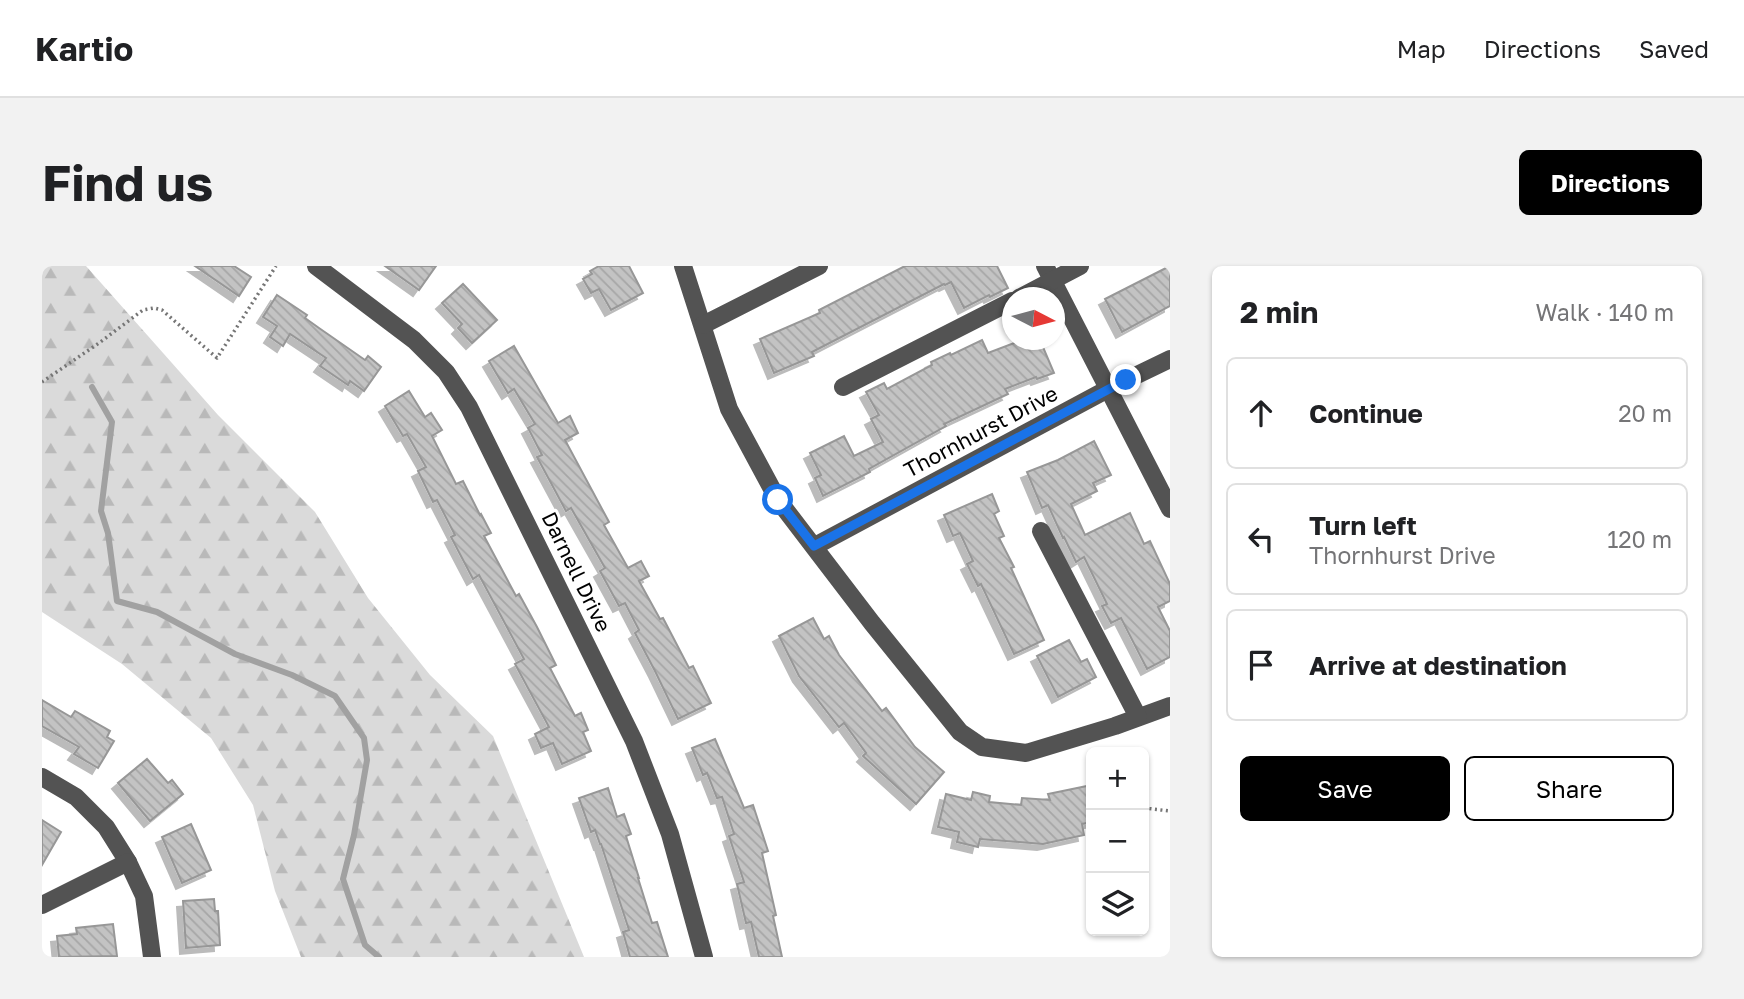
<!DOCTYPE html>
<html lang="en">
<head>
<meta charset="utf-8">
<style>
	body { margin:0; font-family:"Golos Text",sans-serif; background:#f2f2f2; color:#202124 }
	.controls { position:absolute; right:21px; bottom:21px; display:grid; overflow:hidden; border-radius:10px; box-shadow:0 2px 5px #0004 }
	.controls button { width:63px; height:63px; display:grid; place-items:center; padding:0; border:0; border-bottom:2px solid #e0e0e0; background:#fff; color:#202124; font:35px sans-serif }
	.compass { position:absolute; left:960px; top:21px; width:63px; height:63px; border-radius:50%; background:#fff; box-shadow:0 2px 5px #0004; rotate:96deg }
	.stop { position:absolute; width:21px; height:21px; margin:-16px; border:5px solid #1a73e8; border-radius:50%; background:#fff }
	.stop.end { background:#1a73e8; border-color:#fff; box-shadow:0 2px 7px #0008 }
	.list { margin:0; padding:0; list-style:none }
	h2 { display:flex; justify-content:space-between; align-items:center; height:91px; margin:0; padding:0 28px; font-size:30px }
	h2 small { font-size:23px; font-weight:400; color:#757577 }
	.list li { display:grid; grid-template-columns:46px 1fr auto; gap:21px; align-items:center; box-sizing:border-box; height:112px; margin:0 14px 14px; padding:0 14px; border:2px solid #e0e0e0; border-radius:10px }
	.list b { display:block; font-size:26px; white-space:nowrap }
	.list p { margin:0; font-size:23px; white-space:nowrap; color:#757577 }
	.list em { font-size:23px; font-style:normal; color:#757577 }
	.actions { display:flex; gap:14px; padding:21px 28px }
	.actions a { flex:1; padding:16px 0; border:2px solid #000; border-radius:10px; text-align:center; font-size:24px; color:#000 }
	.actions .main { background:#000; color:#fff }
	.icon { flex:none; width:38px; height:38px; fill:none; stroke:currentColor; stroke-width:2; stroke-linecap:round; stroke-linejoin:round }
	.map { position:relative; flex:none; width:1128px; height:691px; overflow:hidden; border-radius:10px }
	header { display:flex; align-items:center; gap:42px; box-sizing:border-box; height:98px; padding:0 35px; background:#fff; border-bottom:2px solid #e0e0e0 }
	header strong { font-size:33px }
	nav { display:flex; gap:38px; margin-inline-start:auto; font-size:24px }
	.intro { display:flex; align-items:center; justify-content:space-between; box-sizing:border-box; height:168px; padding:0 42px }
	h1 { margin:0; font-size:49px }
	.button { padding:18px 32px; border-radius:10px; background:#000; color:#fff; font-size:24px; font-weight:700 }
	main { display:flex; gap:42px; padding:0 42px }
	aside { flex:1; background:#fff; border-radius:10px; box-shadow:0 2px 5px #0004 }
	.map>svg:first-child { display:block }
</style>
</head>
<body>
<header>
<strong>Kartio</strong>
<nav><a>Map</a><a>Directions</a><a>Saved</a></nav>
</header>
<div class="intro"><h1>Find us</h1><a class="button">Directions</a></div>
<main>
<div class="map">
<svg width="1128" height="691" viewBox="0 0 1128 691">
	<defs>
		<pattern id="forest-firs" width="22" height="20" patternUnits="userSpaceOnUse" patternTransform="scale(1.75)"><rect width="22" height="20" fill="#dadada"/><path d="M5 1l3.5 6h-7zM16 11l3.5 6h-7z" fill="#b9b9b9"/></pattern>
		<pattern id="building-back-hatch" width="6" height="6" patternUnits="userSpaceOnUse" patternTransform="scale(1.75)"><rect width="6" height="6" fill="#c3c3c3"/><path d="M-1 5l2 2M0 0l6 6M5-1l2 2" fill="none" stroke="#a6a6a6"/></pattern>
		<filter id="shadow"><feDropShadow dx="-6" dy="6" stdDeviation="0" flood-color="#0004"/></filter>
	</defs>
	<rect width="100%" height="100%" fill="#fff"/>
	<path fill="url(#forest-firs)" d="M 0,0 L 44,0 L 176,149 L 273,246 L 326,332 L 388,409 L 451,470 L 542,691 L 259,691 L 233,625 L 211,539 L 169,472 L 80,398 L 0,346 Z"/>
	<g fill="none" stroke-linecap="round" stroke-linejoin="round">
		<path stroke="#a1a1a1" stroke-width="6" d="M 50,121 L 70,156 L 59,245 L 66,267 L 75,335 L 115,346 L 193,388 L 250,409 L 293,430 L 322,472 L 325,494 L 312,569 L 301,613 L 323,679 L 337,691"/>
	</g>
	<g fill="url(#building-back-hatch)" stroke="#979797" stroke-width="2" filter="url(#shadow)">
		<path d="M 153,0 L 192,0 L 209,11 L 197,30 Z"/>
		<path d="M 343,0 L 394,0 L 377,24 Z"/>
		<path d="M 557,0 L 587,0 L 601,27 L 569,44 L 557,23 L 549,27 L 541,13 L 550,8 L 548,5 Z"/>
		<path d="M 863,0 L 955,0 L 966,22 L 948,31 L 947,29 L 922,42 L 909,16 L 903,19 L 902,18 L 770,86 L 772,90 L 732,107 L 718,73 L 778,47 L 777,44 Z"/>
		<path d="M 1128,0 L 1128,40 L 1080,66 L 1063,33 Z"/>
		<path d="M 421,18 L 455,54 L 430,77 L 416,62 L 420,58 L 400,37 Z"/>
		<path d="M 235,29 L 265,49 L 263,52 L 277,62 L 323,94 L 326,90 L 339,101 L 322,125 L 308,115 L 306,119 L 278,100 L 284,92 L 248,68 L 241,80 L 228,71 L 235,60 L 221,51 Z"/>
		<path d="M 940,74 L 946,87 L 980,74 L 998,74 L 1012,107 L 995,113 L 994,111 L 963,123 L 966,128 L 902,158 L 904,160 L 827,203 L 828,206 L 781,230 L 773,212 L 779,209 L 768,187 L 802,170 L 812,190 L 841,176 L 829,153 L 837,149 L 824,126 L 842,117 L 845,123 L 890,99 L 889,96 L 908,87 L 909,89 Z"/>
		<path d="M 472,80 L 516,157 L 528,150 L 536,167 L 523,174 L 567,256 L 562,259 L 586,302 L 599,295 L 607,310 L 597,315 L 618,353 L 621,352 L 647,402 L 651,400 L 669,437 L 636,453 L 613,405 L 593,367 L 597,364 L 583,337 L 577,340 L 558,305 L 563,302 L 529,242 L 524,245 L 495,191 L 500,189 L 486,162 L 493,158 L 472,123 L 466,127 L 447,95 Z"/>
		<path d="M 367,125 L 383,151 L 389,147 L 400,164 L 390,170 L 414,218 L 421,215 L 438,249 L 439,248 L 449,267 L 442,270 L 474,330 L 477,328 L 495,361 L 514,399 L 508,402 L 533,450 L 539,447 L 546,464 L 541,466 L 549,485 L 520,498 L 511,477 L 499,482 L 493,468 L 507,461 L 473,398 L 482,393 L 437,309 L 431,313 L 409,271 L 413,269 L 395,234 L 391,236 L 376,205 L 384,201 L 365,168 L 361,170 L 343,140 Z"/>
		<path d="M 1052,175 L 1069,209 L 1051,217 L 1055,225 L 1029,238 L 1043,269 L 1088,247 L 1102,278 L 1108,275 L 1128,318 L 1128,335 L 1116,341 L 1128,365 L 1128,391 L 1105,403 L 1079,352 L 1069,357 L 1060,340 L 1065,338 L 1042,291 L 1034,296 L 1022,271 L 1021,272 L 1006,239 L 1000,242 L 985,206 L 1016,194 Z"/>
		<path d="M 950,228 L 957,245 L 952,248 L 962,270 L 957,272 L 972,301 L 969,302 L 1002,374 L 972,388 L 939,318 L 936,320 L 925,298 L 931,295 L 918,267 L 911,270 L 902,249 Z"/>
		<path d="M 771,352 L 782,373 L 787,370 L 797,389 L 840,445 L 844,442 L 873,481 L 902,506 L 874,538 L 821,490 L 824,487 L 802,457 L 797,461 L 757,410 L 737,370 Z"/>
		<path d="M 1027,374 L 1039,396 L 1045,393 L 1054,411 L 1016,431 L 995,390 Z"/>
		<path d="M 0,434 L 29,451 L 33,445 L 68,465 L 65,471 L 72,475 L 56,502 L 32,488 L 37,481 L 0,460 Z"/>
		<path d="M 673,473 L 702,542 L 711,539 L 726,585 L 720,587 L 734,649 L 731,650 L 740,691 L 717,691 L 709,656 L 704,657 L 695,618 L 702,616 L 687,570 L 692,568 L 680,531 L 675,532 L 665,507 L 661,509 L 650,482 Z"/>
		<path d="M 105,493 L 126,517 L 130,514 L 141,528 L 108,555 L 76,517 Z"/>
		<path d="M 1045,520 L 1049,539 L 1049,556 L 1040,558 L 1042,569 L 1001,578 L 938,573 L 936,581 L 915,576 L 917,566 L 896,561 L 904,528 L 929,534 L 931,526 L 948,530 L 947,536 L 979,539 L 980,532 L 1008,534 L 1006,528 Z"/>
		<path d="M 566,522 L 575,551 L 582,548 L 589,568 L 584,570 L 597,612 L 596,612 L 610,657 L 615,656 L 626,691 L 588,691 L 581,666 L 587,664 L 559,578 L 558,578 L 553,564 L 549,566 L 537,532 Z"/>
		<path d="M 0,554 L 19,566 L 0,599 Z"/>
		<path d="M 149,558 L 169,604 L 140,617 L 120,571 Z"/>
		<path d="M 172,633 L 173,645 L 176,645 L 178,679 L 144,682 L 141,635 Z"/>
		<path d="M 71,658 L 75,690 L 17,691 L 15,670 L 35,668 L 34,662 Z"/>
	</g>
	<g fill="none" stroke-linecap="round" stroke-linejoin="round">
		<g stroke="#757575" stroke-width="3.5" stroke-dasharray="2 3.5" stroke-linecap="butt">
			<path d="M 0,116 L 57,77 L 101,44 L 112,42 L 120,44 L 175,92 L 234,0"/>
			<path d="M 1102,542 L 1128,545"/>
		</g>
		<g stroke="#535353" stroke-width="18">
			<path d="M 274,0 L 372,74 L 404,106 L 427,141 L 592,475 L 628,568 L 662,691"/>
			<path d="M 641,0 L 687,143 L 736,234 L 830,357 L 918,466 L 940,481 L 984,487 L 1073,460 L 1128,440"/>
			<path d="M 1003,0 L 1128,243"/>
			<path d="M 977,32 L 1038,0"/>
			<path d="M 661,59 L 777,0"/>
			<path d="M 801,121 L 970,35"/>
			<path d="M 999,265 L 1096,451"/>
			<path d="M 773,280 L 1066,123 L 1128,93"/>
			<path d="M 0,511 L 34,531 L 64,561 L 86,596 L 102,630 L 110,691"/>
			<path d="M 0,639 L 86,596"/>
		</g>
	</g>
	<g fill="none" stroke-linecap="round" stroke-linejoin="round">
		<path stroke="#1a73e8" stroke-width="9" d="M 736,234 L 772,280 L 1084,114"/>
	</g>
	<g text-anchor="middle" stroke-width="6" stroke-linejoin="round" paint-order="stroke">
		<g font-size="21" fill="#000" stroke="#fff">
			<text transform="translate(939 166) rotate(-28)" y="7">Thornhurst Drive</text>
			<text transform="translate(534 306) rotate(64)" y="7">Darnell Drive</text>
		</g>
	</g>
</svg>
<div class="controls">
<button>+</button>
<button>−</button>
<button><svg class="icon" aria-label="layers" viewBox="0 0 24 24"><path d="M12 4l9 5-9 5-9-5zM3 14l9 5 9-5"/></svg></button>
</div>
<svg class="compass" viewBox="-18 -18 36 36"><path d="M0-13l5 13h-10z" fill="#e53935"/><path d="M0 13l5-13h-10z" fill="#757577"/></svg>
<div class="stop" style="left:736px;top:234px"></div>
<div class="stop end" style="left:1084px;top:114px"></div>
</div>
<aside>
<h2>2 min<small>Walk · 140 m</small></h2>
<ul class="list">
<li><svg class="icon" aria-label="ahead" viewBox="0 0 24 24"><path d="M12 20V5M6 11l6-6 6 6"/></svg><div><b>Continue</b></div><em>20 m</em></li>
<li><svg class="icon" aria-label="left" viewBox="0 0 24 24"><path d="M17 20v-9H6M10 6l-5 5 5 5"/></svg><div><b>Turn left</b><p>Thornhurst Drive</p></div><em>120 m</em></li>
<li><svg class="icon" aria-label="arrive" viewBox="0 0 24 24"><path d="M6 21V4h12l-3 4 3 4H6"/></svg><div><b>Arrive at destination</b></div></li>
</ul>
<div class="actions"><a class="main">Save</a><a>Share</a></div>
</aside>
</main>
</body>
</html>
